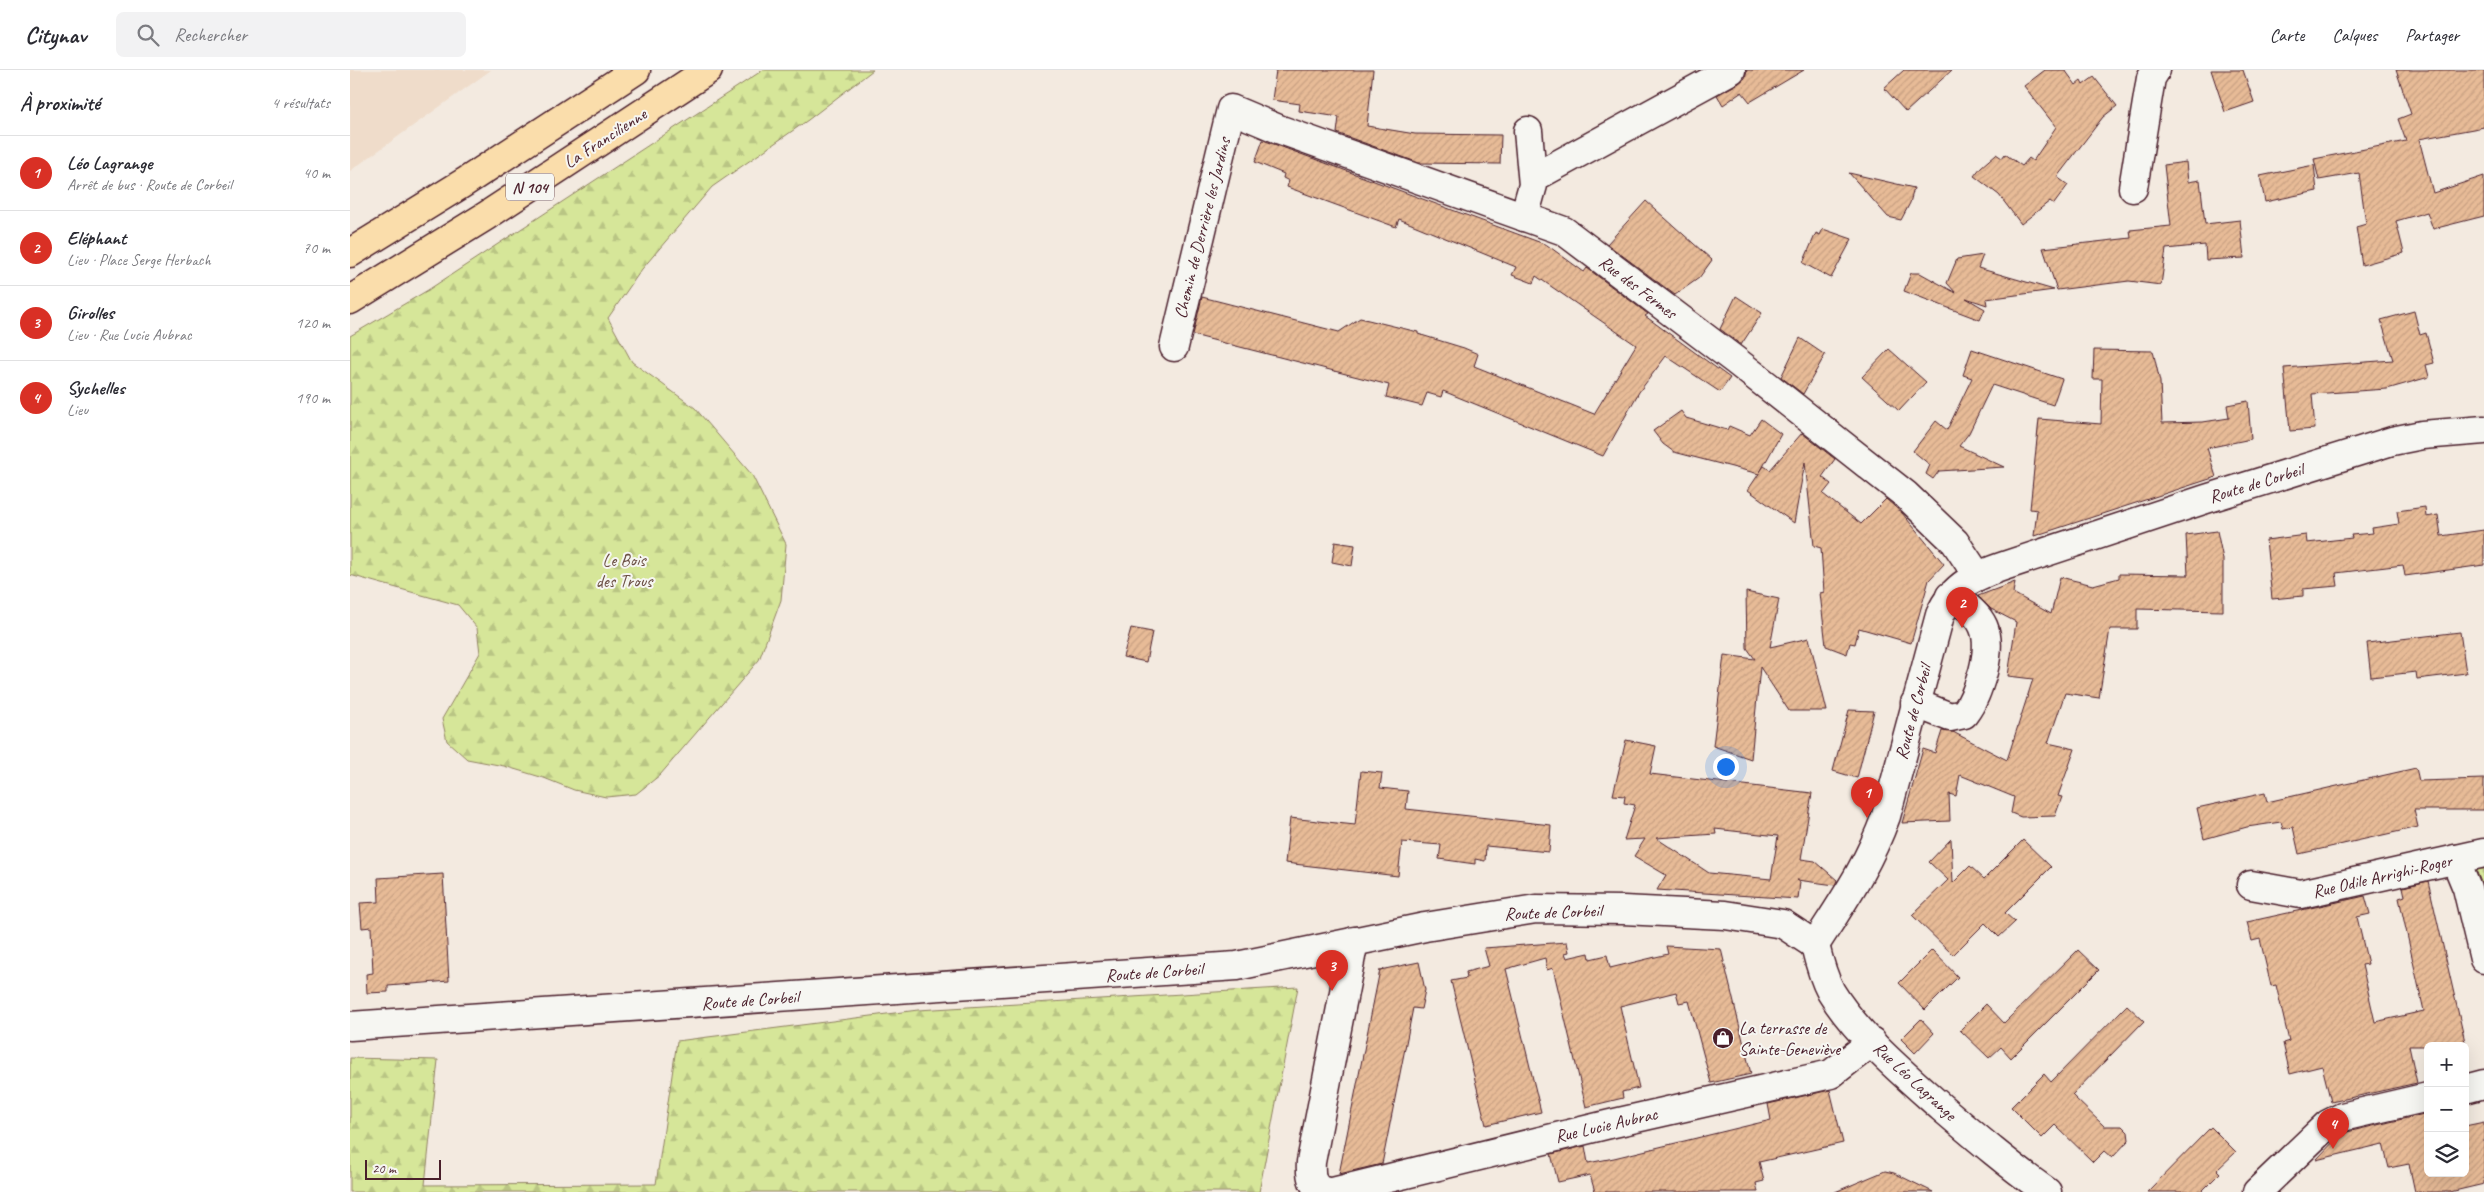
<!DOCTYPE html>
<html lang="fr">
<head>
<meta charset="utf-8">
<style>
	body { margin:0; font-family:Caveat,sans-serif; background:#f2f2f3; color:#2b2b33 }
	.controls { position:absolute; right:15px; bottom:15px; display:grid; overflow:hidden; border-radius:8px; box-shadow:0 5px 20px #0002 }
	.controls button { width:45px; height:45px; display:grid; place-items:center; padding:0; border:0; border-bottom:1px solid #e1e1e2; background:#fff; color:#2b2b33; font:25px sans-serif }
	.scale { position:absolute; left:15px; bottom:12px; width:76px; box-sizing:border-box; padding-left:5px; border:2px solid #4a1f2b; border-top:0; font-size:14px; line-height:18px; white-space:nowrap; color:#4a1f2b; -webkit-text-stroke:4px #f6f6f2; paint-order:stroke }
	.you { position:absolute; left:1375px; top:696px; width:18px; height:18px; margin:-12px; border:4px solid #fff; border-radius:50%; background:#1a73e8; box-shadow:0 0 0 8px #1a73e833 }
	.badge { display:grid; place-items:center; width:32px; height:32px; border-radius:50%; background:#d93025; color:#fff; font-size:16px; font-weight:700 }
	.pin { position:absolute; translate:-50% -41px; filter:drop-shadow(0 1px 2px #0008) }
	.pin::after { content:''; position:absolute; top:26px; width:18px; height:15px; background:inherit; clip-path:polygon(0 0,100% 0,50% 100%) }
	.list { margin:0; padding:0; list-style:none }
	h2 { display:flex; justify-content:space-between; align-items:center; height:65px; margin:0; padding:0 20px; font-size:21px }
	h2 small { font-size:16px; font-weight:400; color:#7c7c81 }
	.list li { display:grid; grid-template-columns:32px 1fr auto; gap:15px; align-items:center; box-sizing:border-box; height:75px; padding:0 20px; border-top:1px solid #e1e1e2 }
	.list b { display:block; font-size:19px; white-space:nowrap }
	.list p { margin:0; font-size:16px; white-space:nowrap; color:#7c7c81 }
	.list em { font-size:16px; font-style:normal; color:#7c7c81 }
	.icon { flex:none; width:28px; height:28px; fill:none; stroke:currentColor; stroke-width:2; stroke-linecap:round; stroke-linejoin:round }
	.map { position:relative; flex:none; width:2134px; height:1122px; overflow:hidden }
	header { display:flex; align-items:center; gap:30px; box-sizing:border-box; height:70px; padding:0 25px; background:#fff; border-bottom:1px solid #e1e1e2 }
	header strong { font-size:24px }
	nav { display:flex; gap:28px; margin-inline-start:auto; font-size:18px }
	.search { width:350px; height:45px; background:#f2f2f3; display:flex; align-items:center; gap:12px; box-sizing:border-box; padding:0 18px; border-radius:8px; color:#7c7c81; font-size:19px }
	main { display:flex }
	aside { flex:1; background:#fff }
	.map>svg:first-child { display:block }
</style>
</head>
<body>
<header>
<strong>Citynav</strong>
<div class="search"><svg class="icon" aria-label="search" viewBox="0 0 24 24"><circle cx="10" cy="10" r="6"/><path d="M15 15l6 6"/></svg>Rechercher</div>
<nav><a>Carte</a><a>Calques</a><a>Partager</a></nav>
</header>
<main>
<aside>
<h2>À proximité<small>4 résultats</small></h2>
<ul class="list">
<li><span class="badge">1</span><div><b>Léo Lagrange</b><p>Arrêt de bus · Route de Corbeil</p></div><em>40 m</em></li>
<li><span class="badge">2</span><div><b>Eléphant</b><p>Lieu · Place Serge Herbach</p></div><em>70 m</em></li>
<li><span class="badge">3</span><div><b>Girolles</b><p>Lieu · Rue Lucie Aubrac</p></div><em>120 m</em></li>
<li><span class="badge">4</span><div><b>Sychelles</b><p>Lieu</p></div><em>190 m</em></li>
</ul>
</aside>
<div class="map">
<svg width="2134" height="1122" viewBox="0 0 2134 1122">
	<defs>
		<pattern id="grass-dots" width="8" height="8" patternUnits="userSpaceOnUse" patternTransform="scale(1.25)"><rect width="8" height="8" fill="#d6e699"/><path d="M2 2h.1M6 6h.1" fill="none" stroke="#b9c584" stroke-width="1.8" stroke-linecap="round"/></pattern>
		<pattern id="forest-firs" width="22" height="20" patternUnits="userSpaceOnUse" patternTransform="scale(1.25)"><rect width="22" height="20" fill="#d6e699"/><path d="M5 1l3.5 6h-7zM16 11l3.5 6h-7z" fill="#b9c584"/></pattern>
		<pattern id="building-hatch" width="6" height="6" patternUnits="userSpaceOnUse" patternTransform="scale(1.25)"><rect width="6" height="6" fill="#e7bb97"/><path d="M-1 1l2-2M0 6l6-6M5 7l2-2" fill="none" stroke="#c8a082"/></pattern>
	</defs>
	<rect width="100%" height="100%" fill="#f3eae0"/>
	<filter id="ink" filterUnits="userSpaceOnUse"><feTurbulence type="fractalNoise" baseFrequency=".02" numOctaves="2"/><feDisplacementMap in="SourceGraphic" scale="10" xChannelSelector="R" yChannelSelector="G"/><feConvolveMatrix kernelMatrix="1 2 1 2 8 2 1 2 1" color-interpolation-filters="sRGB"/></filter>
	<g filter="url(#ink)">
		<path fill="#efdcca" d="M 0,0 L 141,0 L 0,101 Z"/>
		<path fill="url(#grass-dots)" stroke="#908262" d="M 2123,799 L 2134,799 L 2134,846 Z"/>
		<g fill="url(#forest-firs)" stroke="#908262">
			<path d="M 413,0 L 523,0 L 458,50 L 362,117 L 292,199 L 258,248 L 282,292 L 345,338 L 402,405 L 436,474 L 431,530 L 409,590 L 310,705 L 286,724 L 256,727 L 224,720 L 194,708 L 154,696 L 117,689 L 97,671 L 92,649 L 130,583 L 127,558 L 108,535 L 0,505 L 0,266 L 78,220 Z"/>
			<path d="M 948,917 L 909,1122 L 0,1122 L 0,988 L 88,990 L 75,1115 L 306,1114 L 327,971 L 568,940 Z"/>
		</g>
		<g fill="url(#building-hatch)" stroke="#4a1f2b" fill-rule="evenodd">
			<path d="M 926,0 L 1023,0 L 1017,56 L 1065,64 L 1151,65 L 1150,94 L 1069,93 L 987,63 L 989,47 L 949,41 L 950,34 L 922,30 Z"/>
			<path d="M 1397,0 L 1454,0 L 1400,32 L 1392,22 L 1373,35 L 1367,25 L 1389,13 L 1395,8 Z"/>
			<path d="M 1554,0 L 1602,0 L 1556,42 L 1534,18 Z"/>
			<path d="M 1695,0 L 1715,0 L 1726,15 L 1731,11 L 1733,15 L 1744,7 L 1767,36 L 1753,47 L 1707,107 L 1718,115 L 1704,134 L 1700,131 L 1671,154 L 1649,125 L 1624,106 L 1631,97 L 1646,84 L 1652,88 L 1655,84 L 1672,96 L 1679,88 L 1683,91 L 1706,57 L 1674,16 Z"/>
			<path d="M 1861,0 L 1893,0 L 1904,32 L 1875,42 Z"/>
			<path d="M 2046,0 L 2134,0 L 2134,57 L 2069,69 L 2083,123 L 2134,106 L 2134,146 L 2083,159 L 2077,142 L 2046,151 L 2054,183 L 2012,195 L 2006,157 L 2016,154 L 2009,103 L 1969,110 L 1964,89 L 2056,71 L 2048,49 L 2061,44 Z"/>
			<path d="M 913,70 L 1197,175 L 1234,202 L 1237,198 L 1298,244 L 1295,246 L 1380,308 L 1370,322 L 1316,286 L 1289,322 L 1253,386 L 1093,321 L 1091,327 L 1077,323 L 1072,336 L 1036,327 L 1039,315 L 843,265 L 852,227 L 989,262 L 1010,248 L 1068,262 L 1068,264 L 1114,278 L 1128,284 L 1124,296 L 1244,344 L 1286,275 L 1186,206 L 1183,213 L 1162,205 L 1166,197 L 1049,149 L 1046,157 L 937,117 L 939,111 L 933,108 L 934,104 L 905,92 Z"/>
			<path d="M 1836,92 L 1838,112 L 1850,110 L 1855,154 L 1890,150 L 1894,188 L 1856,190 L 1855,175 L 1816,179 L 1811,215 L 1779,211 L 1707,220 L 1693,178 L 1781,168 L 1780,160 L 1821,156 L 1814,95 Z"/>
			<path d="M 1964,95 L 1967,121 L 1915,132 L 1910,106 Z"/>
			<path d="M 1499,103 L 1564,118 L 1560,133 L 1551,150 L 1538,147 Z"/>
			<path d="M 1296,131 L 1362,190 L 1349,208 L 1325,225 L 1257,174 Z"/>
			<path d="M 1473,159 L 1502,169 L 1481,208 L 1453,193 L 1466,163 L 1470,165 Z"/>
			<path d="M 1633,185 L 1628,198 L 1704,220 L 1636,229 L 1637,235 L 1616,228 L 1635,239 L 1630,250 L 1554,221 L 1561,203 L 1570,203 L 1606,223 L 1597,213 L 1607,189 Z"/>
			<path d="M 1386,226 L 1412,243 L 1391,275 L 1370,259 Z"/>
			<path d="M 2064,241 L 2070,265 L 2076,263 L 2084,293 L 2076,295 L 2079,307 L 2037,319 L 1962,324 L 1965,359 L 1940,361 L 1934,298 L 2043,290 L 2031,250 Z"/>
			<path d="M 1450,268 L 1475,285 L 1453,324 L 1431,307 Z"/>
			<path d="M 1539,279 L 1576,312 L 1549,341 L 1512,307 Z"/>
			<path d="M 1622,279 L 1712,309 L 1703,335 L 1642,315 L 1619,363 L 1609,376 L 1654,397 L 1589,401 L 1583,409 L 1576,404 L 1580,395 L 1563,381 L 1586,351 L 1597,360 L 1622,308 L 1613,305 Z"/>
			<path d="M 1744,280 L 1803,281 L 1810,312 L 1812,353 L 1853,352 L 1879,348 L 1877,335 L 1898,331 L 1901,369 L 1857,378 L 1866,407 L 1684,466 L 1687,440 L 1680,439 L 1689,349 L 1751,354 L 1752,309 L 1743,309 Z"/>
			<path d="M 1331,341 L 1336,348 L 1377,360 L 1379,356 L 1400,365 L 1411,349 L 1431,364 L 1409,404 L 1324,382 L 1313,374 L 1303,361 Z"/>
			<path d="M 1452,363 L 1485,389 L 1472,407 L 1481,414 L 1473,424 L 1511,454 L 1536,429 L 1552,443 L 1594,494 L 1579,510 L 1561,573 L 1509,558 L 1505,574 L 1500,573 L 1497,584 L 1476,576 L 1470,523 L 1474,522 L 1471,478 L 1464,476 L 1455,392 L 1444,453 L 1398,420 L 1414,396 L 1420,400 Z"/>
			<path d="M 2075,437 L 2076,447 L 2088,445 L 2091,466 L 2134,460 L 2134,495 L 2055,506 L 2053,495 L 1986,503 L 1988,516 L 1953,519 L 1953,526 L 1922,529 L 1916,470 L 1956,465 L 1957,473 L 2002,468 L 2001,465 L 2023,463 L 2022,458 L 2049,454 L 2047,441 Z"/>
			<path d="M 1867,461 L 1873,489 L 1873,541 L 1787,539 L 1787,559 L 1760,559 L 1749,628 L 1715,623 L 1698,673 L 1725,679 L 1708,726 L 1712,727 L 1705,746 L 1671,747 L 1661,743 L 1664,727 L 1610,705 L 1606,726 L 1599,724 L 1600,751 L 1552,753 L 1573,679 L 1585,683 L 1592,661 L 1603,662 L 1657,690 L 1683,609 L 1658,606 L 1666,552 L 1641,539 L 1628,526 L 1665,512 L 1663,523 L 1701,544 L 1710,507 L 1743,515 L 1769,508 L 1769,504 L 1838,505 L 1836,465 Z"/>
			<path d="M 985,472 L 1005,475 L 1002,496 L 982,492 Z"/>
			<path d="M 1396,522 L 1429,529 L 1420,577 L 1459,568 L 1477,641 L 1439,641 L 1410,597 L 1401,689 L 1363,676 L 1374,585 L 1405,589 L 1397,578 Z"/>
			<path d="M 781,558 L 802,562 L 796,592 L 773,587 Z"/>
			<path d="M 2110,562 L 2116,603 L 2067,609 L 2066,602 L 2021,607 L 2017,573 Z"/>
			<path d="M 1499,640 L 1524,641 L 1507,708 L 1483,701 Z"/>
			<path d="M 1276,670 L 1306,676 L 1300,704 L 1462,723 L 1451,789 L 1465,791 L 1487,810 L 1485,815 L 1447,810 L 1450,812 L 1448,829 L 1307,820 L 1316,805 L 1284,786 L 1295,769 L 1274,770 L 1285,735 L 1274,733 L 1275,726 L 1263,725 ZM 1365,759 L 1428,766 L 1421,809 L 1359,803 L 1306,768 L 1366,764 Z"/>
			<path d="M 2066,698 L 2069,711 L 2134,709 L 2134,740 L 2064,740 L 2068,757 L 1949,784 L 1943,757 L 1933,759 L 1931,752 L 1897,757 L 1854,769 L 1847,738 L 1915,723 L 1917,732 Z"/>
			<path d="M 1011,701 L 1032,703 L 1030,718 L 1058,721 L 1056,739 L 1201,755 L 1199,782 L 1136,776 L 1135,791 L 1125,789 L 1125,794 L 1089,789 L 1091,775 L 1052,772 L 1048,806 L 935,793 L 940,748 L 1005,755 Z"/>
			<path d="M 1601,769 L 1603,813 L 1620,796 L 1634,809 L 1673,770 L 1701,797 L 1655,843 L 1665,852 L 1649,867 L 1635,853 L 1603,885 L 1562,845 L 1598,810 L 1579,792 Z"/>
			<path d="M 93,804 L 99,911 L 38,916 L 38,922 L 17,923 L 16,904 L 23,903 L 21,857 L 12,858 L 10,833 L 29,832 L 28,808 Z"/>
			<path d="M 2078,811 L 2116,976 L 2059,976 L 2067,1013 L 1981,1032 L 1972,996 L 1940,1004 L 1933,973 L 1939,971 L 1926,915 L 1921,916 L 1910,869 L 1902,871 L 1897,852 L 2015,826 L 2020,844 L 2007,847 L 2018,894 L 2012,895 L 2025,952 L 2074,941 L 2049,828 L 2055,826 L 2053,817 Z"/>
			<path d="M 1217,872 L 1219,882 L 1215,883 L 1217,888 L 1239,883 L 1240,889 L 1257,885 L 1260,898 L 1318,884 L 1316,876 L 1371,879 L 1401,1004 L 1361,1013 L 1339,931 L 1329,933 L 1326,922 L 1270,936 L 1289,1018 L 1272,1022 L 1273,1028 L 1236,1037 L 1203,898 L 1197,900 L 1195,888 L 1156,899 L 1191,1042 L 1136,1055 L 1101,911 L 1117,908 L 1116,902 L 1139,896 L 1134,878 Z"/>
			<path d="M 1582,880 L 1608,907 L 1575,940 L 1549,913 Z"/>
			<path d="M 1728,880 L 1749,900 L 1661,988 L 1651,977 L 1639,988 L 1610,960 L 1636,934 L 1654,953 Z"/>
			<path d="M 1069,892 L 1075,920 L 1071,939 L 1063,938 L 1032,1094 L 989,1104 L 1030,900 Z"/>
			<path d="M 1777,935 L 1794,951 L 1722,1025 L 1754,1056 L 1772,1056 L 1778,1062 L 1779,1070 L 1762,1088 L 1754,1081 L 1743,1092 L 1705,1055 L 1692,1068 L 1661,1037 L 1694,1004 L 1701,1012 Z"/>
			<path d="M 1571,949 L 1584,963 L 1565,983 L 1551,969 Z"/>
			<path d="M 1480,1020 L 1493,1073 L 1409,1092 L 1414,1111 L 1406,1113 L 1408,1122 L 1245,1122 L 1240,1105 L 1208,1112 L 1201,1084 L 1235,1076 L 1238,1093 L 1264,1088 L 1421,1050 L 1418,1034 Z"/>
			<path d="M 2074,1044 L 2078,1045 L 2078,1103 L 2115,1103 L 2115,1056 L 2134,1052 L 2134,1114 L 2100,1122 L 2065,1122 L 2059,1094 L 2039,1098 L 2033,1074 L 1966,1090 L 1989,1066 L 1997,1062 Z"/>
			<path d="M 1861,1057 L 1886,1082 L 1867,1100 L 1870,1103 L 1851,1122 L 1797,1122 Z"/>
			<path d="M 1535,1101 L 1544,1103 L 1583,1122 L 1485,1122 Z"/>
		</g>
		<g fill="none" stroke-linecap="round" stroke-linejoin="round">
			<g stroke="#4a1f2b" stroke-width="31">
				<g id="minor">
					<path d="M 1183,108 L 1381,0"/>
					<path d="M 1783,118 L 1801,8 L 1806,0"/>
					<path d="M 1174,147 L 1183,115 L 1178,61"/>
					<path d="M 824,277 L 881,39 L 931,60 L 1214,161 L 1386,291 L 1556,425 L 1605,472 L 1627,505"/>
					<path d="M 1565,633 L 1600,647 L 1614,644 C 1624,631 1628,618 1633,602 C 1643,563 1635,545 1600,526"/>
					<path d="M 2105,789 L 2117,818 L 2134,889"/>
					<path d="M 1901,815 L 1951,824 L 2134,783"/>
					<path d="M 1465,875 C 1493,831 1518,796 1536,746 L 1590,545 C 1603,514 1627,505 1657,495 L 1856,429 L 2042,371 L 2072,365 L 2134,360"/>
					<path d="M 1465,875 C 1469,892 1473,907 1481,922 C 1507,965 1555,1005 1592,1038 C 1626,1067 1660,1096 1697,1122"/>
					<path d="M 0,956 L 887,896 L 1075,857 L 1186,839 L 1273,840 L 1375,845 L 1433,854 L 1465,875"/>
					<path d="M 2115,1019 L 2134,1014"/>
					<path d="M 978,1122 C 962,1120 960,1106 961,1092 L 1004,871"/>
					<path d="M 982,1122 L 1260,1054 L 1481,1004 L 1522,972"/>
					<path d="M 1907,1122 L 1978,1054 L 1992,1047 L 2078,1027"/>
				</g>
			</g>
			<g stroke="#4a1f2b" stroke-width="31">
				<g id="highway">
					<path d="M 0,183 L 115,112 L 286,0"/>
					<path d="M 0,230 L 136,146 L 358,0"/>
				</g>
			</g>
			<use href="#minor" stroke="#f6f6f2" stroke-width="28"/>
			<use href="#highway" stroke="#faddab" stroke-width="28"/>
		</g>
	</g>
	<defs>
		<g id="shop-disc" transform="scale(1.125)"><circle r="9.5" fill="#4a1f2b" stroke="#f6f6f2"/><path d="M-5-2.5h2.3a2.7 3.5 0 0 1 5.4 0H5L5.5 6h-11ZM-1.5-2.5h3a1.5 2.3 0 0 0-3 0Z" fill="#fff"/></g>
	</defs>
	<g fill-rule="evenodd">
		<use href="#shop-disc" x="1373" y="968"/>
	</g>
	<g text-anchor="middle" stroke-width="4" stroke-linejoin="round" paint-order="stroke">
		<rect fill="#f6f6f2" stroke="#7e6067" stroke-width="1" x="156" y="103.5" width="48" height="27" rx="4"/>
		<g font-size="16" font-weight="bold" fill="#4a1f2b">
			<text x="180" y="123">N 104</text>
		</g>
		<g font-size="18" fill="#4a1f2b" stroke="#f6f6f2">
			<text transform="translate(255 68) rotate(-33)" y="6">La Francilienne</text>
			<text transform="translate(852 158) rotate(-76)" y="6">Chemin de Derrière les Jardins</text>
			<text transform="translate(1288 217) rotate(37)" y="6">Rue des Fermes</text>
			<text transform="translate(1906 413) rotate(-17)" y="6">Route de Corbeil</text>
			<text transform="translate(1563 642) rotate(-75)" y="6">Route de Corbeil</text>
			<text transform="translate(2032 806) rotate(-13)" y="6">Rue Odile Arrighi-Roger</text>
			<text transform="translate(1203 842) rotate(-2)" y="6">Route de Corbeil</text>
			<text transform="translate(804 902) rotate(-4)" y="6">Route de Corbeil</text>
			<text transform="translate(400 930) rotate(-4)" y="6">Route de Corbeil</text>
			<text transform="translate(1565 1011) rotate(43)" y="6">Rue Léo Lagrange</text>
			<text transform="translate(1256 1055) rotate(-13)" y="6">Rue Lucie Aubrac</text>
		</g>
		<g font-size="18" fill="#6d5146" stroke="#f6f6f2">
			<text x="274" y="496">Le Bois<tspan x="274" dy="21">des Trous</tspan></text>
		</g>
		<g font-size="18" fill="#4a1f2b" stroke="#f6f6f2" text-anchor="start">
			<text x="1389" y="964">La terrasse de<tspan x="1389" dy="21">Sainte-Geneviève</tspan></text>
		</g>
	</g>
</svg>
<div class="controls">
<button>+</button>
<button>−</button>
<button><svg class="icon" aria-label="layers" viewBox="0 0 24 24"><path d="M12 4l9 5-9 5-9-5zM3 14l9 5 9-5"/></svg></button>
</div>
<div class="scale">20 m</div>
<div class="you"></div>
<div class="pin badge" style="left:1517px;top:748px">1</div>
<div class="pin badge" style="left:1612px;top:558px">2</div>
<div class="pin badge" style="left:982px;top:921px">3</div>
<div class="pin badge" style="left:1983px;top:1079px">4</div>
</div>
</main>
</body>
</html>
